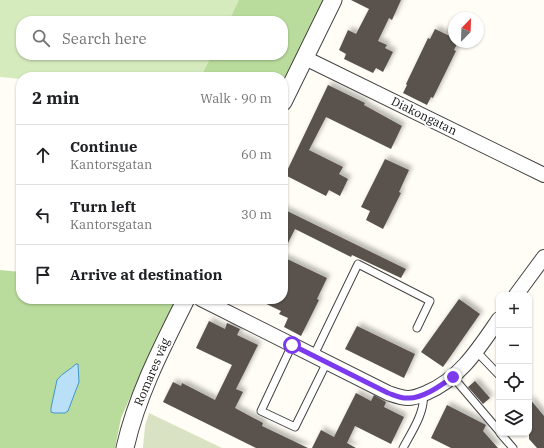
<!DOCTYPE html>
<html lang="en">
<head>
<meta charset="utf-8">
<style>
	body { margin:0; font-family:"IBM Plex Serif",serif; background:#f6f6f6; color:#202124 }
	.controls { position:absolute; right:12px; bottom:12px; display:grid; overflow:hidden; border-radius:8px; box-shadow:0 1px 3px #0004 }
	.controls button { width:36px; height:36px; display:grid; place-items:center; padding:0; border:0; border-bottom:1px solid #e0e0e0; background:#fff; color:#202124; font:20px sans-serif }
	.compass { position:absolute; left:448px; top:12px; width:36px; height:36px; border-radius:50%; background:#fff; box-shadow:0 1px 3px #0004; rotate:23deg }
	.stop { position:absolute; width:12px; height:12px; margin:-9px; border:3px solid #7c3aed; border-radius:50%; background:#fff }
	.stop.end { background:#7c3aed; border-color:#fff; box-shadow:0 1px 4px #0008 }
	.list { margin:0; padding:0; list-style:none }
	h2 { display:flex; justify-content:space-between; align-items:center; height:52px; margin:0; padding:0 16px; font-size:17px }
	h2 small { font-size:13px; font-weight:400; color:#757577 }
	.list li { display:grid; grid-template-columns:26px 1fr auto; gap:12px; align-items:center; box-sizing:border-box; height:60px; padding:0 16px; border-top:1px solid #e0e0e0 }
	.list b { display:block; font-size:15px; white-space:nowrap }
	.list p { margin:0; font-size:13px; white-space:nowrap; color:#757577 }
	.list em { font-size:13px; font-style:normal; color:#757577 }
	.icon { flex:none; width:22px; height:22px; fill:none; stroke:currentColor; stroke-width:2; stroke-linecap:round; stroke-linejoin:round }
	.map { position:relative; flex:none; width:544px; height:448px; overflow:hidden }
	.search { position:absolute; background:#fff; box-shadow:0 1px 3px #0004; left:16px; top:16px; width:272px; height:44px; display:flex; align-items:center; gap:10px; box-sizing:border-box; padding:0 14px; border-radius:16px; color:#757577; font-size:15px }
	.panel { position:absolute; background:#fff; box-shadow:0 1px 3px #0004; left:16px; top:72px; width:272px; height:232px; border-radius:16px }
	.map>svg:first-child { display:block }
</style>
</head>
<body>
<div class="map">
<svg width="544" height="448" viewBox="0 0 544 448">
	<defs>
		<filter id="shadow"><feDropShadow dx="3.5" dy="-3.5" stdDeviation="2" flood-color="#0004"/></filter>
	</defs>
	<rect width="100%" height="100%" fill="#fffdf5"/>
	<path fill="#d5ebbd" d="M 0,0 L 301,0 L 283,21 L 21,21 L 21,55 L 274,55 L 263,77 L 21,77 L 21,79 L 0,77 Z"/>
	<g fill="#b9dc9c">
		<path d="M 239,0 L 326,0 L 283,86 L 283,77 L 201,77 L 212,55 L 283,55 L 283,21 L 229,21 Z"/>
		<path d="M 0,270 L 21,272 L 21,299 L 176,299 L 149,354 L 121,418 L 115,448 L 0,448 Z"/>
	</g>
	<path fill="#d9e3c4" d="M 149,413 L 222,448 L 143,448 L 145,426 Z"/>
	<path fill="#b9e0f7" stroke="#3f96cf" d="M 76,364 L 78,364 L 79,382 L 68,411 L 65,413 L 54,413 L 51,412 L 51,408 L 57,380 C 62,373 70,370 76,364 Z"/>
	<g fill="#5a524d" filter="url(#shadow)">
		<path d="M 351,0 L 401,0 L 392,20 L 389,18 L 378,41 L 387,45 L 385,48 L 393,52 L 383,72 L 376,68 L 373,73 L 344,59 L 346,54 L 339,50 L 348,30 L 356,34 L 369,9 Z"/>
		<path d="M 435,29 L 454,38 L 454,42 L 458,42 L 454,50 L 456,51 L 433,98 L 431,97 L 427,105 L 403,93 L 407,85 L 406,84 L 428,38 L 430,39 Z"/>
		<path d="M 328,85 L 365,103 L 364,105 L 402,126 L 391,149 L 326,117 L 309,150 L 343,167 L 339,174 L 348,179 L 340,196 L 329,190 L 326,196 L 285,175 Z"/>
		<path d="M 385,159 L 409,170 L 399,192 L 401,193 L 383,229 L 366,220 L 370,211 L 361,207 Z"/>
		<path d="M 283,209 L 406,269 L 401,278 L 352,255 L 351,257 L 295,229 L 283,253 Z"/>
		<path d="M 283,257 L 327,278 L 317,299 L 319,300 L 301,336 L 284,327 L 288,318 L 279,314 L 281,311 L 256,299 L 283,299 Z"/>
		<path d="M 459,299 L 480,314 L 443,367 L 421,352 Z"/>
		<path d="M 209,321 L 225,329 L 227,323 L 240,329 L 237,335 L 258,345 L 236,389 L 243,392 L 235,408 L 263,423 L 262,426 L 308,448 L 256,448 L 163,402 L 173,382 L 181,386 L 182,383 L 215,400 L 232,365 L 196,348 Z"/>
		<path d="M 357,326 L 415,354 L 404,378 L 345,349 Z"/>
		<path d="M 475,381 L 490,398 L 483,404 L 468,387 Z"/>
		<path d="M 356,393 L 371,401 L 374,395 L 386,402 L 384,407 L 404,417 L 391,444 L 355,426 L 347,443 L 356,448 L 312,448 L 321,430 L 334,437 Z"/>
		<path d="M 529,398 L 544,416 L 544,448 L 537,448 L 529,439 Z"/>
		<path d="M 447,405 L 486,425 L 483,431 L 498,448 L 451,448 L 431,438 Z"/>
	</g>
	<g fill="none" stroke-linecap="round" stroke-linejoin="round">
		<g stroke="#444" stroke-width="9">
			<g id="service">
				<path d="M 292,345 L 261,411 L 295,427 L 327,362"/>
				<path d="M 477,352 L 499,375"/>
				<path d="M 314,355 L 358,264 L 430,301 L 417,328"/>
				<path d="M 453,377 L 499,431"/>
				<path d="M 500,433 L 513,448"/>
				<path d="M 403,448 C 411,433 426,411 423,394"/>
			</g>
		</g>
		<g stroke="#444" stroke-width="16">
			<g id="minor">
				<path d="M 305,58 L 544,175"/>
				<path d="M 516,295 L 544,257"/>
				<path d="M 201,299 L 388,393 C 394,395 401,398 408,398 C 415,398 421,395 426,393 C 460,379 479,348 499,319"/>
			</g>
		</g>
		<g stroke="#444" stroke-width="19">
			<g id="tertiary">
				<path d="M 283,102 L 333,0"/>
				<path d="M 125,448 C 137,395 162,347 186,299"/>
			</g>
		</g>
		<use href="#service" stroke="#fff" stroke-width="7"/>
		<use href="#minor" stroke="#fff" stroke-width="14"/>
		<use href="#tertiary" stroke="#fff" stroke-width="17"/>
	</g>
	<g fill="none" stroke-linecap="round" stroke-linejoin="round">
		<path stroke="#7c3aed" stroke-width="5" d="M 292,345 L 388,393 C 394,395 401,399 409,398 C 424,398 441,385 453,377"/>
	</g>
	<g text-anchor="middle" stroke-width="4" stroke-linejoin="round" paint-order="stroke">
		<g font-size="12" fill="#111" stroke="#fff">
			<text transform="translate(424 116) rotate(26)" y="4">Diakongatan</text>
			<text transform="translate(152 372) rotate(-67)" y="4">Romares väg</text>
		</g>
	</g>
</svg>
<div class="controls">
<button>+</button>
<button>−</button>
<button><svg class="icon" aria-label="locate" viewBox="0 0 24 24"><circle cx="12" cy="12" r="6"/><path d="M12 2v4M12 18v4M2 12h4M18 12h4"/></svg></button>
<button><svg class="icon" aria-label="layers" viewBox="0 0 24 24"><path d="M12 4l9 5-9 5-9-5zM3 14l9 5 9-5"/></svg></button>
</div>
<svg class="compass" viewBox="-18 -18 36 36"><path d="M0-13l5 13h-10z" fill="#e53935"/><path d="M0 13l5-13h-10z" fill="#757577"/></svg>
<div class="stop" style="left:292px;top:345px"></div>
<div class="stop end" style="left:453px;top:377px"></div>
<div class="search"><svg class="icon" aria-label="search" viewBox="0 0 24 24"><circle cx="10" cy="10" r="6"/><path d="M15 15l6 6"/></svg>Search here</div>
<section class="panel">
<h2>2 min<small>Walk · 90 m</small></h2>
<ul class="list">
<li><svg class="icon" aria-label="ahead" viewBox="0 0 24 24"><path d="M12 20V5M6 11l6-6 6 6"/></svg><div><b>Continue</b><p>Kantorsgatan</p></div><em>60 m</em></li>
<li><svg class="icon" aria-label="left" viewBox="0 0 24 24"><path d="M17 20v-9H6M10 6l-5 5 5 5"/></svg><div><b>Turn left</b><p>Kantorsgatan</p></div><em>30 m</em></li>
<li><svg class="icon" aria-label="arrive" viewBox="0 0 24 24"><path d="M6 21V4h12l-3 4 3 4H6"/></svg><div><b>Arrive at destination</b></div></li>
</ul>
</section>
</div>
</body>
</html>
